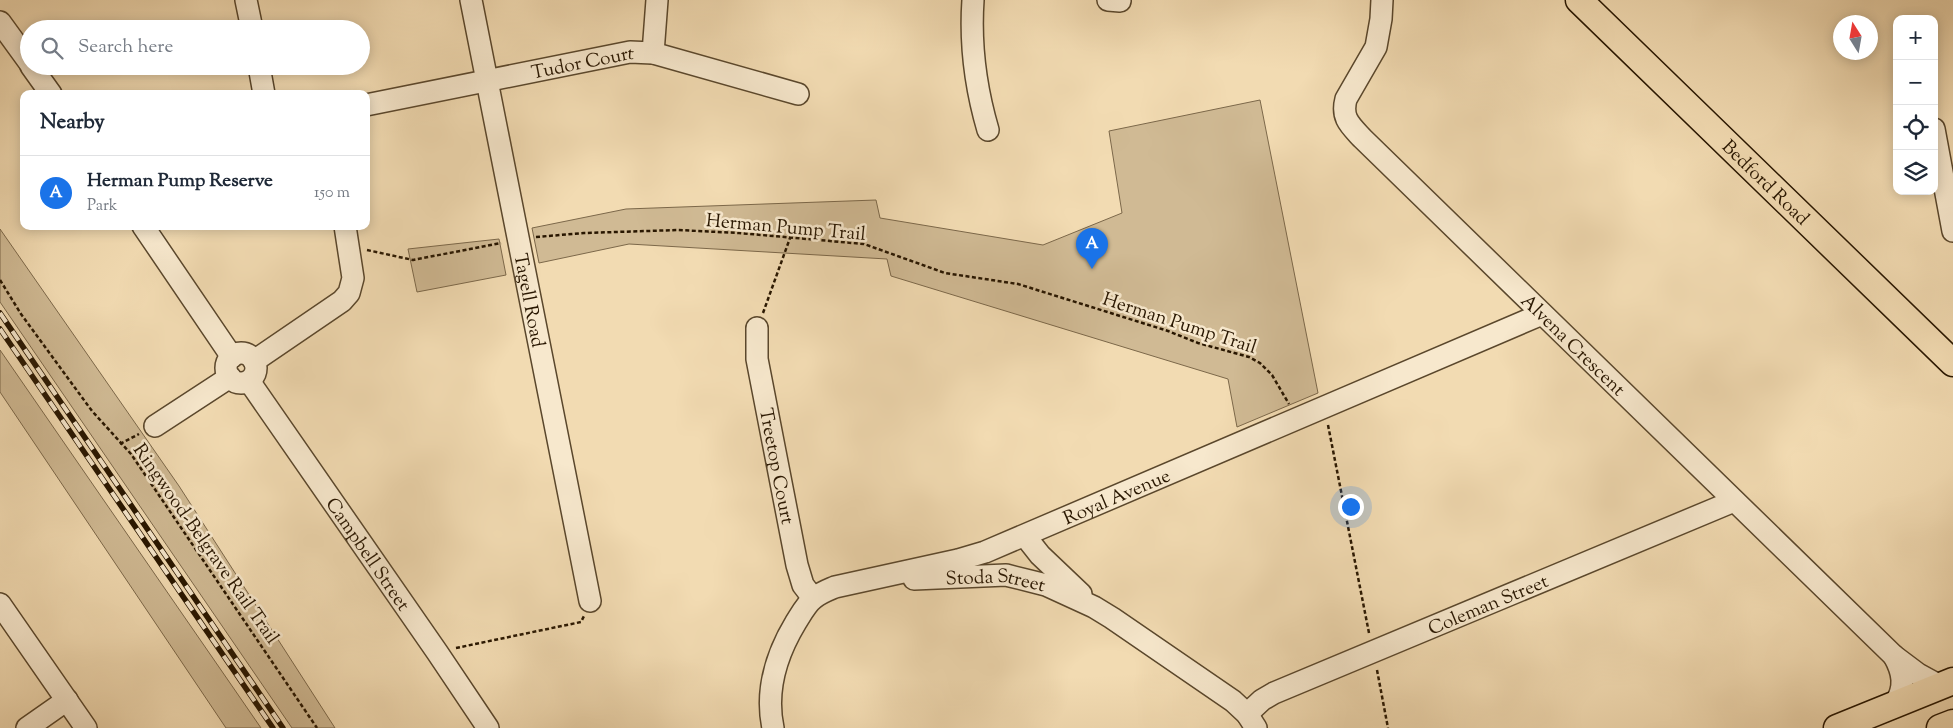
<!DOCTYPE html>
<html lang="en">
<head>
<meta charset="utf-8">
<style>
	body { margin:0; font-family:"Sorts Mill Goudy",serif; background:#f2f2f3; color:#1f2937 }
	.controls { position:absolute; right:15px; top:15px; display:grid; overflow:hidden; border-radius:10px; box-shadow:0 2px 12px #0003 }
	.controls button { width:45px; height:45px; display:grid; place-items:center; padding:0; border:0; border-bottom:1px solid #e0e1e3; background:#fff; color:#1f2937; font:25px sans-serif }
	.compass { position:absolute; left:1833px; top:15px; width:45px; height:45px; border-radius:50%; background:#fff; box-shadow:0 2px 12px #0003; rotate:349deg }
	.you { position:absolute; left:1350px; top:506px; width:18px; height:18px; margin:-12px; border:4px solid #fff; border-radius:50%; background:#1a73e8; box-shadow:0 0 0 8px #1a73e833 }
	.badge { display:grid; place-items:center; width:32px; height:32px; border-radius:50%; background:#1a73e8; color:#fff; font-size:16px; font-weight:700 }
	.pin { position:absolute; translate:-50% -41px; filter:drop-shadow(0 1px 2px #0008) }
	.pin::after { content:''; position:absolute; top:26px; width:18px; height:15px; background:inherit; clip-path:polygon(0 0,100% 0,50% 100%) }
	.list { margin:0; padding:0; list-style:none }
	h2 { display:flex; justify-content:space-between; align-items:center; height:65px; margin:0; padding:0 20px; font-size:21px }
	h2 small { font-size:16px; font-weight:400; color:#747a83 }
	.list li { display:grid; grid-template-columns:32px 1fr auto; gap:15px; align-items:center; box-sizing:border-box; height:75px; padding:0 20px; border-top:1px solid #e0e1e3 }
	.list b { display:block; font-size:19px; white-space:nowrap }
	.list p { margin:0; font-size:16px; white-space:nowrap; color:#747a83 }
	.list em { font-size:16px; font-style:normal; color:#747a83 }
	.icon { flex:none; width:28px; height:28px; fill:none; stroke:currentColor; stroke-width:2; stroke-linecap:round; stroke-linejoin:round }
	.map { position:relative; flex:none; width:1953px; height:728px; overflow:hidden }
	.search { position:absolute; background:#fff; box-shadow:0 2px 12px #0003; left:20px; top:20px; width:350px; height:55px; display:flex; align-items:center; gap:12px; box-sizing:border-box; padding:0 18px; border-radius:28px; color:#747a83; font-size:19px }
	.panel { position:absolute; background:#fff; box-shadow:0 2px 12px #0003; left:20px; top:90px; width:350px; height:140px; border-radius:10px }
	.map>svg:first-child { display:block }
</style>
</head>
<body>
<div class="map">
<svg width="1953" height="728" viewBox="0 0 1953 728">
	<rect width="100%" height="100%" fill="#f2dbb2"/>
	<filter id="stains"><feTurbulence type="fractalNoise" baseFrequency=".004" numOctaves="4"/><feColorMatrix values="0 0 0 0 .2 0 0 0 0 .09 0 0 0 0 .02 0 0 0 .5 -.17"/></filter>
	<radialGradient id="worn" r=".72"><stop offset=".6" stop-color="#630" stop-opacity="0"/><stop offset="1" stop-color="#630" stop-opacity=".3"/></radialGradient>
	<g fill="#d0ba94" stroke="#7c684a">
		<path d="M 1260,100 L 1318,393 L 1237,427 L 1228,379 L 891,276 L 887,259 L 629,244 L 539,263 L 532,228 L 626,209 L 876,200 L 880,218 L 1043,245 L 1122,213 L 1109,131 Z"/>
		<path d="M 0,229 L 179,486 L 335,728 L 292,728 L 0,302 Z"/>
		<path d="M 499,239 L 506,275 L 417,292 L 408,249 Z"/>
		<path d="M 0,350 L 230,683 L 261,728 L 226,728 L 0,392 Z"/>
	</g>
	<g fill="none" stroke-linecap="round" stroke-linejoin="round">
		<g stroke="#5a472c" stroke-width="24">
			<g id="minor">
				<path d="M 246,0 L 252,29"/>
				<path id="s1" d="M 471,0 L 590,601"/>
				<path d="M 973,0 C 970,43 976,89 988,130"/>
				<path d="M 1108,0 L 1120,1"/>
				<path id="s2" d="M 1382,0 L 1381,19 L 1376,47 L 1346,99 C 1341,118 1350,125 1362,138 L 1894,656 L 1918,674 L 1940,686"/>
				<path d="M 0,22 L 29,62"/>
				<path d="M 653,53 L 657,0"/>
				<path d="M 31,66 L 51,94"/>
				<path d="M 259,66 L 264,94"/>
				<path id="s3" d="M 366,105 L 630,52 L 653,53 L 798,94"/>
				<path d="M 1934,129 L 1953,231"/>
				<path d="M 143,226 L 232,357"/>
				<path id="s4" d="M 757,328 L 757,359 L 797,565 L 803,585 L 813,598"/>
				<circle cx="241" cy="368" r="15"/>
				<path d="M 254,361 L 342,301 L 349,293 L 353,278 L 345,226"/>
				<path id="s5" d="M 249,381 L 437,652 L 488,728"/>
				<path d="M 155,426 L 230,377"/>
				<path d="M 1025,536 L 1040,555 L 1081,594"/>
				<path id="s6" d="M 914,579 L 1006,575 L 1046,585 L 1094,607 L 1112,618 L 1233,701 L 1247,714 L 1256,728"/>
				<path d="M 0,604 L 86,728"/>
				<path d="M 1894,656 C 1903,672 1906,687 1895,704"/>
				<path id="s7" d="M 1247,714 L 1262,700 L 1274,693 L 1734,501"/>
				<path d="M 27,728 L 67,700"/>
				<path id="s8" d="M 773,728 C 765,690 776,655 796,622 C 801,614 807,603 814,598 C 820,593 828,590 835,587 L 958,560 L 985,552 L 1542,314"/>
			</g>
		</g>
		<g stroke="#281600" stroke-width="29">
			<g id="major">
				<path id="s9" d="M 1579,0 L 1953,363"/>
				<path d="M 1837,728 L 1953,681"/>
				<path d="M 1940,728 L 1953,723"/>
			</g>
		</g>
		<g stroke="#281600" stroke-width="2.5" stroke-dasharray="4 2.5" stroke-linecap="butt">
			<path d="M 536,237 L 584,233 L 678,230 L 739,233 L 864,244 L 945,273 L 1018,284 L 1168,331 L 1198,343 L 1249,357 L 1260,363 L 1272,375 L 1289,404"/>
			<path d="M 367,250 L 413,260 L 501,243"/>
			<path d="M 0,280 L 21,314 L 92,411 L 131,454 L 317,728"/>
			<path d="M 763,313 L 790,238"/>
			<path d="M 1328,425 L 1369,633"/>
			<path d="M 120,444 L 139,434"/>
			<path d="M 456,648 L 581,622 L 584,616"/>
			<path d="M 1377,670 L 1388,728"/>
		</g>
		<use href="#minor" stroke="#f7e8cd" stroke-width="21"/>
		<use href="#major" stroke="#f2dbb2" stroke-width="26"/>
		<g stroke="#281600" stroke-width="5.5">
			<g id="rail">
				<path d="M 0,313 L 283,728"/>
				<path d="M 0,329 L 273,728"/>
			</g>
		</g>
		<use href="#rail" stroke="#f7e8cd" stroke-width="4" stroke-dasharray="11" stroke-linecap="butt"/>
	</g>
	<g text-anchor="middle" stroke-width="5" stroke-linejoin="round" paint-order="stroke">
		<g font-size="19" fill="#281600" stroke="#f7e8cd">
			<text dy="7" stroke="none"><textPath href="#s3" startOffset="221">Tudor Court</textPath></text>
			<text dy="7" stroke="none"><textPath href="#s9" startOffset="261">Bedford Road</textPath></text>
			<text transform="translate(786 226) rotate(5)" y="7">Herman Pump Trail</text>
			<text dy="7" stroke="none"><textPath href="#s1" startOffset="306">Tagell Road</textPath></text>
			<text transform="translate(1180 322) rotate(18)" y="7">Herman Pump Trail</text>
			<text dy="7" stroke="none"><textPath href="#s2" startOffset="448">Alvena Crescent</textPath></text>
			<text dy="7" stroke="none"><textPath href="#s4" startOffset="140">Treetop Court</textPath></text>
			<text dy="7" stroke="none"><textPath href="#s8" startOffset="462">Royal Avenue</textPath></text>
			<text transform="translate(207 543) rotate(55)" y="7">Ringwood-Belgrave Rail Trail</text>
			<text dy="7" stroke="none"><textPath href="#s5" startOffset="210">Campbell Street</textPath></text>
			<text dy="7" stroke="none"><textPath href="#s6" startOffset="82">Stoda Street</textPath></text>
			<text dy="7" stroke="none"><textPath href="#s7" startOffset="266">Coleman Street</textPath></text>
		</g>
	</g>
	<rect width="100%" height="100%" filter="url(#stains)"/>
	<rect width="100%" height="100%" fill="url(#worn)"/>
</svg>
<div class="controls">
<button>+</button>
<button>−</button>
<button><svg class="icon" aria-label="locate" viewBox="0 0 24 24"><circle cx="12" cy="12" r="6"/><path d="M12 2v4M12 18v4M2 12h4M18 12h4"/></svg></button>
<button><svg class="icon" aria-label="layers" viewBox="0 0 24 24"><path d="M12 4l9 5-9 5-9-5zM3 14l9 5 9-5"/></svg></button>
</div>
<svg class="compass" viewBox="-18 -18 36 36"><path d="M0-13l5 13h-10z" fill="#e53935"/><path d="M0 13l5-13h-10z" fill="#747a83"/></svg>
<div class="you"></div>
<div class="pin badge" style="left:1092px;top:269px">A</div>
<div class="search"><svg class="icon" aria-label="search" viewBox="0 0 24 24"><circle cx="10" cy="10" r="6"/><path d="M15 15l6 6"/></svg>Search here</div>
<section class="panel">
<h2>Nearby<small></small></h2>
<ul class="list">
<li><span class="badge">A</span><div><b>Herman Pump Reserve</b><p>Park</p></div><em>150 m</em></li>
</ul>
</section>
</div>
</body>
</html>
